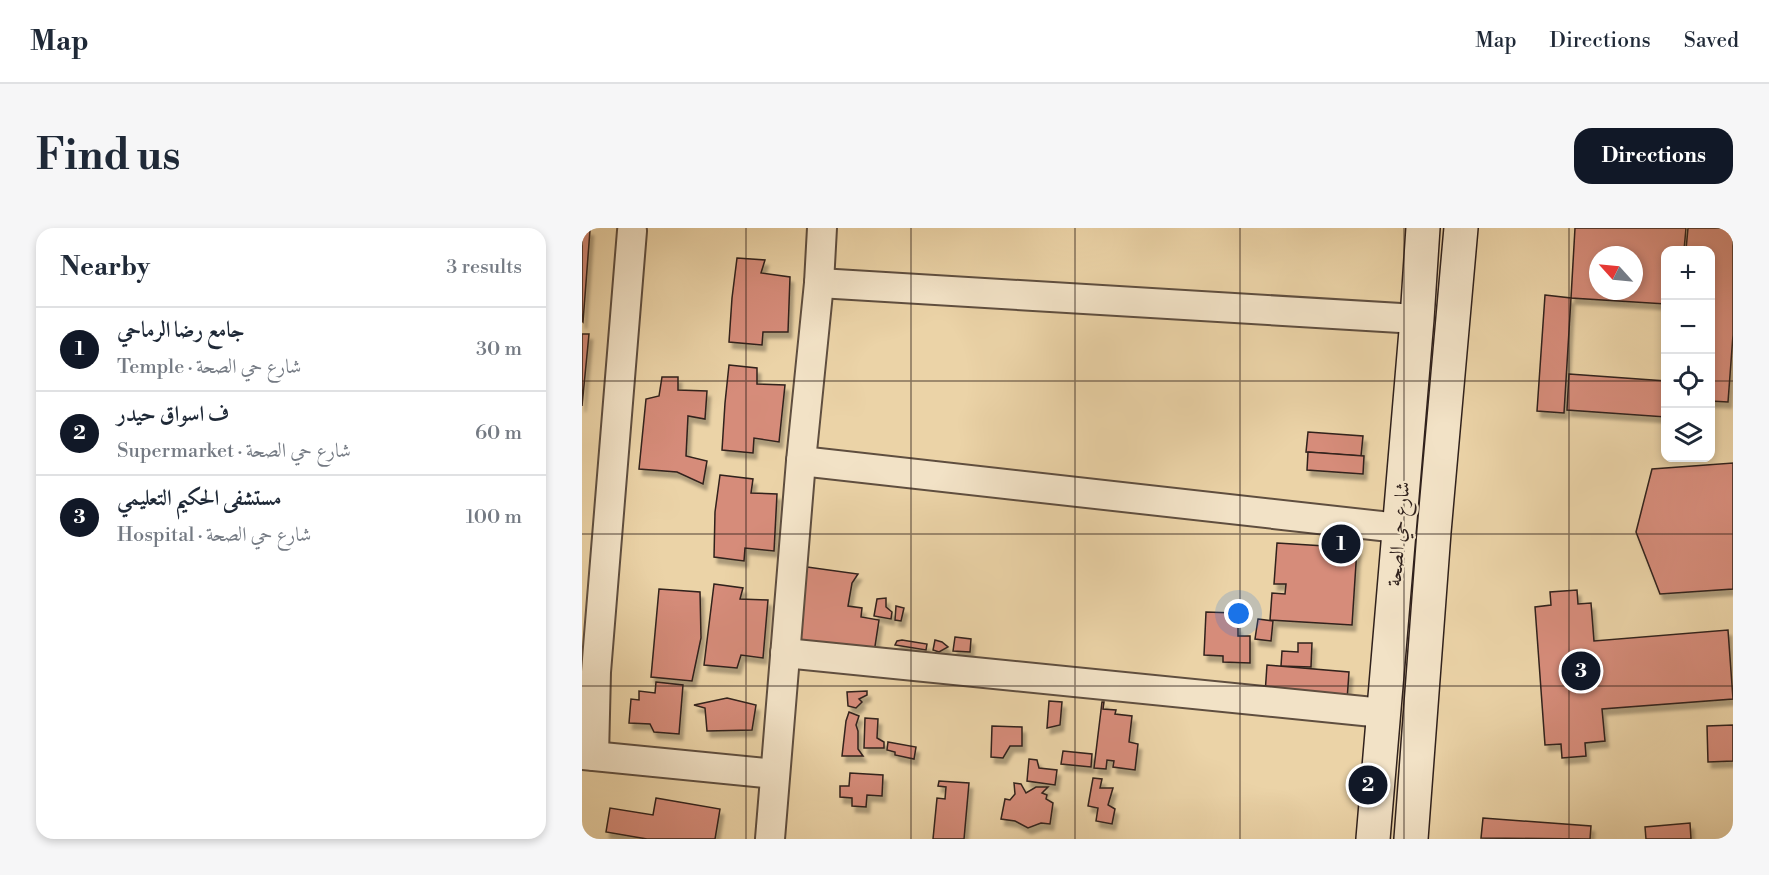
<!DOCTYPE html>
<html lang="en">
<head>
<meta charset="utf-8">
<style>
	body { margin:0; font-family:"Libre Bodoni",Amiri,serif; background:#f6f6f7; color:#1f2937 }
	.controls { position:absolute; right:18px; top:18px; display:grid; overflow:hidden; border-radius:12px; box-shadow:0 3px 9px #0003 }
	.controls button { width:54px; height:54px; display:grid; place-items:center; padding:0; border:0; border-bottom:2px solid #e0e1e3; background:#fff; color:#1f2937; font:30px sans-serif }
	.compass { position:absolute; left:1007px; top:18px; width:54px; height:54px; border-radius:50%; background:#fff; box-shadow:0 3px 9px #0003; rotate:297deg }
	.you { position:absolute; left:657px; top:386px; width:21px; height:21px; margin:-15px; border:4px solid #fff; border-radius:50%; background:#1a73e8; box-shadow:0 0 0 9px #1a73e833 }
	.badge { display:grid; place-items:center; width:39px; height:39px; border-radius:50%; background:#111827; color:#fff; font-size:20px; font-weight:700 }
	.pin { position:absolute; translate:-50% -50%; border:3px solid #fff; box-shadow:0 2px 6px #0006 }
	.list { margin:0; padding:0; list-style:none }
	h2 { display:flex; justify-content:space-between; align-items:center; height:78px; margin:0; padding:0 24px; font-size:26px }
	h2 small { font-size:20px; font-weight:400; color:#747a83 }
	.list li { display:grid; grid-template-columns:39px 1fr auto; gap:18px; align-items:center; box-sizing:border-box; height:84px; padding:0 24px; border-top:2px solid #e0e1e3 }
	.list b { display:block; font-size:22px; white-space:nowrap }
	.list p { margin:0; font-size:20px; white-space:nowrap; color:#747a83 }
	.list em { font-size:20px; font-style:normal; color:#747a83 }
	.icon { flex:none; width:33px; height:33px; fill:none; stroke:currentColor; stroke-width:2; stroke-linecap:round; stroke-linejoin:round }
	.map { position:relative; flex:none; width:1151px; height:611px; overflow:hidden; border-radius:18px }
	header { display:flex; align-items:center; gap:36px; box-sizing:border-box; height:84px; padding:0 30px; background:#fff; border-bottom:2px solid #e0e1e3 }
	header strong { font-size:28px }
	nav { display:flex; gap:33px; margin-inline-start:auto; font-size:21px }
	.intro { display:flex; align-items:center; justify-content:space-between; box-sizing:border-box; height:144px; padding:0 36px }
	h1 { margin:0; font-size:42px }
	.button { padding:15px 27px; border-radius:18px; background:#111827; color:#fff; font-size:21px; font-weight:700 }
	main { display:flex; gap:36px; padding:0 36px }
	aside { flex:1; background:#fff; border-radius:18px; box-shadow:0 3px 9px #0003 }
	.map>svg:first-child { display:block }
</style>
</head>
<body>
<header>
<strong>Map</strong>
<nav><a>Map</a><a>Directions</a><a>Saved</a></nav>
</header>
<div class="intro"><h1>Find us</h1><a class="button">Directions</a></div>
<main>
<aside>
<h2>Nearby<small>3 results</small></h2>
<ul class="list">
<li><span class="badge">1</span><div><b>جامع رضا الرماحي</b><p>Temple · شارع حي الصحة</p></div><em>30 m</em></li>
<li><span class="badge">2</span><div><b>ف اسواق حيدر</b><p>Supermarket · شارع حي الصحة</p></div><em>60 m</em></li>
<li><span class="badge">3</span><div><b>مستشفى الحكيم التعليمي</b><p>Hospital · شارع حي الصحة</p></div><em>100 m</em></li>
</ul>
</aside>
<div class="map">
<svg width="1151" height="611" viewBox="0 0 1151 611">
	<defs>
		<filter id="shadow"><feDropShadow dx="3.5" dy="6" stdDeviation="1.5" flood-color="#0004"/></filter>
	</defs>
	<rect width="100%" height="100%" fill="#ebd3a7"/>
	<filter id="stains"><feTurbulence type="fractalNoise" baseFrequency=".00333" numOctaves="4"/><feColorMatrix values="0 0 0 0 .2 0 0 0 0 .09 0 0 0 0 .02 0 0 0 .5 -.17"/></filter>
	<radialGradient id="worn" r=".72"><stop offset=".6" stop-color="#630" stop-opacity="0"/><stop offset="1" stop-color="#630" stop-opacity=".3"/></radialGradient>
	<g fill="#d68c7a" stroke="#30211c" stroke-width="1.5" fill-rule="evenodd" filter="url(#shadow)">
		<path d="M 993,0 L 1104,0 L 1102,22 L 1084,22 L 1084,76 L 989,70 ZM 1016,27 L 1052,27 L 1052,63 L 1016,63 Z"/>
		<path d="M 1106,0 L 1151,0 L 1151,107 L 1146,174 L 1128,173 L 1128,22 L 1104,22 Z"/>
		<path d="M 0,1 L 8,2 L 1,94 L 0,93 Z"/>
		<path d="M 155,30 L 183,32 L 179,45 L 208,49 L 206,104 L 181,104 L 180,117 L 147,114 L 150,70 Z"/>
		<path d="M 963,67 L 989,70 L 982,185 L 955,183 Z"/>
		<path d="M 0,106 L 7,106 L 0,178 Z"/>
		<path d="M 147,137 L 175,140 L 175,156 L 203,157 L 197,214 L 172,210 L 171,225 L 140,222 L 143,175 Z"/>
		<path d="M 987,146 L 1084,153 L 1084,189 L 985,182 Z"/>
		<path d="M 80,149 L 96,149 L 96,162 L 125,163 L 123,191 L 106,188 L 104,228 L 125,233 L 121,256 L 95,244 L 57,241 L 64,171 L 77,168 Z"/>
		<path d="M 726,204 L 781,208 L 779,228 L 724,224 Z"/>
		<path d="M 726,224 L 782,228 L 781,246 L 725,242 Z"/>
		<path d="M 1151,235 L 1151,361 L 1078,366 L 1054,304 L 1070,241 Z"/>
		<path d="M 138,247 L 171,251 L 169,265 L 195,266 L 192,323 L 163,320 L 162,333 L 132,329 L 133,284 Z"/>
		<path d="M 695,315 L 775,320 L 770,397 L 688,392 L 690,365 L 703,366 L 704,356 L 692,356 Z"/>
		<path d="M 225,339 L 276,346 L 270,355 L 266,378 L 280,380 L 279,389 L 297,392 L 291,431 L 213,420 Z"/>
		<path d="M 132,356 L 161,360 L 158,371 L 186,372 L 181,430 L 159,427 L 155,440 L 122,437 Z"/>
		<path d="M 77,361 L 118,364 L 119,410 L 110,453 L 69,449 Z"/>
		<path d="M 995,362 L 996,376 L 1009,375 L 1012,413 L 1146,402 L 1151,471 L 1020,481 L 1023,513 L 1003,515 L 1004,528 L 980,530 L 979,516 L 963,517 L 953,379 L 969,377 L 968,364 Z"/>
		<path d="M 304,370 L 304,379 L 310,384 L 309,391 L 292,388 L 295,371 Z"/>
		<path d="M 314,378 L 322,380 L 319,393 L 313,392 Z"/>
		<path d="M 624,384 L 653,385 L 653,398 L 656,399 L 656,408 L 668,408 L 668,435 L 641,434 L 641,428 L 622,427 Z"/>
		<path d="M 676,391 L 691,393 L 689,413 L 673,411 Z"/>
		<path d="M 373,409 L 389,411 L 388,424 L 371,423 Z"/>
		<path d="M 320,412 L 345,416 L 344,422 L 313,417 L 315,413 Z"/>
		<path d="M 353,412 L 360,414 L 366,419 L 357,424 L 351,422 Z"/>
		<path d="M 716,415 L 730,415 L 729,439 L 699,438 L 700,423 L 716,424 Z"/>
		<path d="M 685,437 L 767,444 L 765,472 L 683,466 Z"/>
		<path d="M 74,454 L 101,457 L 97,506 L 72,504 L 68,496 L 47,495 L 49,471 L 57,472 L 57,463 L 73,465 Z"/>
		<path d="M 285,463 L 285,467 L 277,471 L 280,474 L 274,480 L 266,478 L 265,464 Z"/>
		<path d="M 145,470 L 174,477 L 170,502 L 125,503 L 123,480 L 112,477 Z"/>
		<path d="M 467,473 L 480,474 L 478,497 L 465,500 Z"/>
		<path d="M 520,474 L 522,474 L 521,481 L 534,482 L 533,486 L 550,488 L 547,514 L 556,516 L 553,542 L 531,539 L 532,533 L 525,532 L 524,541 L 512,540 Z"/>
		<path d="M 267,484 L 277,488 L 274,497 L 276,503 L 276,521 L 281,528 L 260,528 L 264,493 Z"/>
		<path d="M 283,490 L 296,491 L 295,510 L 302,514 L 302,520 L 282,520 Z"/>
		<path d="M 1151,497 L 1151,533 L 1126,534 L 1125,498 Z"/>
		<path d="M 410,498 L 440,499 L 440,518 L 428,518 L 421,530 L 409,529 Z"/>
		<path d="M 306,514 L 334,519 L 332,531 L 313,527 L 313,524 L 305,522 Z"/>
		<path d="M 481,523 L 510,526 L 509,539 L 479,536 Z"/>
		<path d="M 447,531 L 455,532 L 457,540 L 475,542 L 473,557 L 445,553 Z"/>
		<path d="M 268,545 L 301,547 L 300,568 L 285,567 L 284,579 L 270,578 L 270,570 L 258,569 L 258,558 L 267,558 Z"/>
		<path d="M 511,550 L 520,551 L 518,560 L 531,560 L 526,577 L 533,581 L 530,596 L 514,593 L 516,580 L 506,578 Z"/>
		<path d="M 357,553 L 387,555 L 382,611 L 351,611 L 355,570 L 363,571 L 364,559 L 356,558 Z"/>
		<path d="M 432,555 L 439,556 L 444,565 L 454,559 L 466,559 L 460,565 L 465,567 L 464,571 L 471,575 L 468,596 L 459,595 L 446,600 L 433,593 L 419,591 L 423,571 L 428,572 L 433,566 Z"/>
		<path d="M 74,570 L 138,581 L 133,611 L 65,611 L 24,604 L 28,580 L 71,587 Z"/>
		<path d="M 901,590 L 1009,598 L 1008,611 L 899,610 Z"/>
		<path d="M 1108,595 L 1109,611 L 1064,611 L 1063,599 Z"/>
	</g>
	<g fill="none" stroke-linecap="round" stroke-linejoin="round">
		<g stroke="#5f4e3f" stroke-width="32">
			<g id="minor">
				<path d="M 237,55 L 835,91"/>
				<path d="M 219,233 L 817,300"/>
				<path d="M 203,425 L 801,485"/>
				<path d="M 0,527 L 193,546"/>
				<path d="M 12,528 L 14,444 L 50,3"/>
				<path d="M 188,611 L 219,233 L 237,55 L 240,0"/>
			</g>
		</g>
		<g stroke="#30211c" stroke-width="36">
			<g id="secondary">
				<path d="M 791,611 L 835,91 L 841,0"/>
				<path d="M 829,611 L 852,304 L 879,0"/>
			</g>
		</g>
		<use href="#minor" stroke="#f2e2c6" stroke-width="28"/>
		<use href="#secondary" stroke="#f2e2c6" stroke-width="33"/>
	</g>
	<path fill="none" stroke="#30211c" stroke-width="1.5" stroke-opacity="0.55" d="M 164,0 L 164,611M 329,0 L 329,611M 493,0 L 493,611M 658,0 L 658,611M 822,0 L 822,611M 987,0 L 987,611M 0,153 L 1084,153M 1128,153 L 1151,153M 0,306 L 1151,306M 0,458 L 1151,458"/>
	<g text-anchor="middle" stroke-width="4.5" stroke-linejoin="round" paint-order="stroke">
		<g font-size="20" fill="#30211c" stroke="#f2e2c6">
			<text transform="translate(816 306) rotate(-85)" y="7">شارع حي الصحة</text>
		</g>
	</g>
	<rect width="100%" height="100%" filter="url(#stains)"/>
	<rect width="100%" height="100%" fill="url(#worn)"/>
</svg>
<div class="controls">
<button>+</button>
<button>−</button>
<button><svg class="icon" aria-label="locate" viewBox="0 0 24 24"><circle cx="12" cy="12" r="6"/><path d="M12 2v4M12 18v4M2 12h4M18 12h4"/></svg></button>
<button><svg class="icon" aria-label="layers" viewBox="0 0 24 24"><path d="M12 4l9 5-9 5-9-5zM3 14l9 5 9-5"/></svg></button>
</div>
<svg class="compass" viewBox="-18 -18 36 36"><path d="M0-13l5 13h-10z" fill="#e53935"/><path d="M0 13l5-13h-10z" fill="#747a83"/></svg>
<div class="you"></div>
<div class="pin badge" style="left:759px;top:316px">1</div>
<div class="pin badge" style="left:786px;top:557px">2</div>
<div class="pin badge" style="left:999px;top:443px">3</div>
</div>
</main>
</body>
</html>
